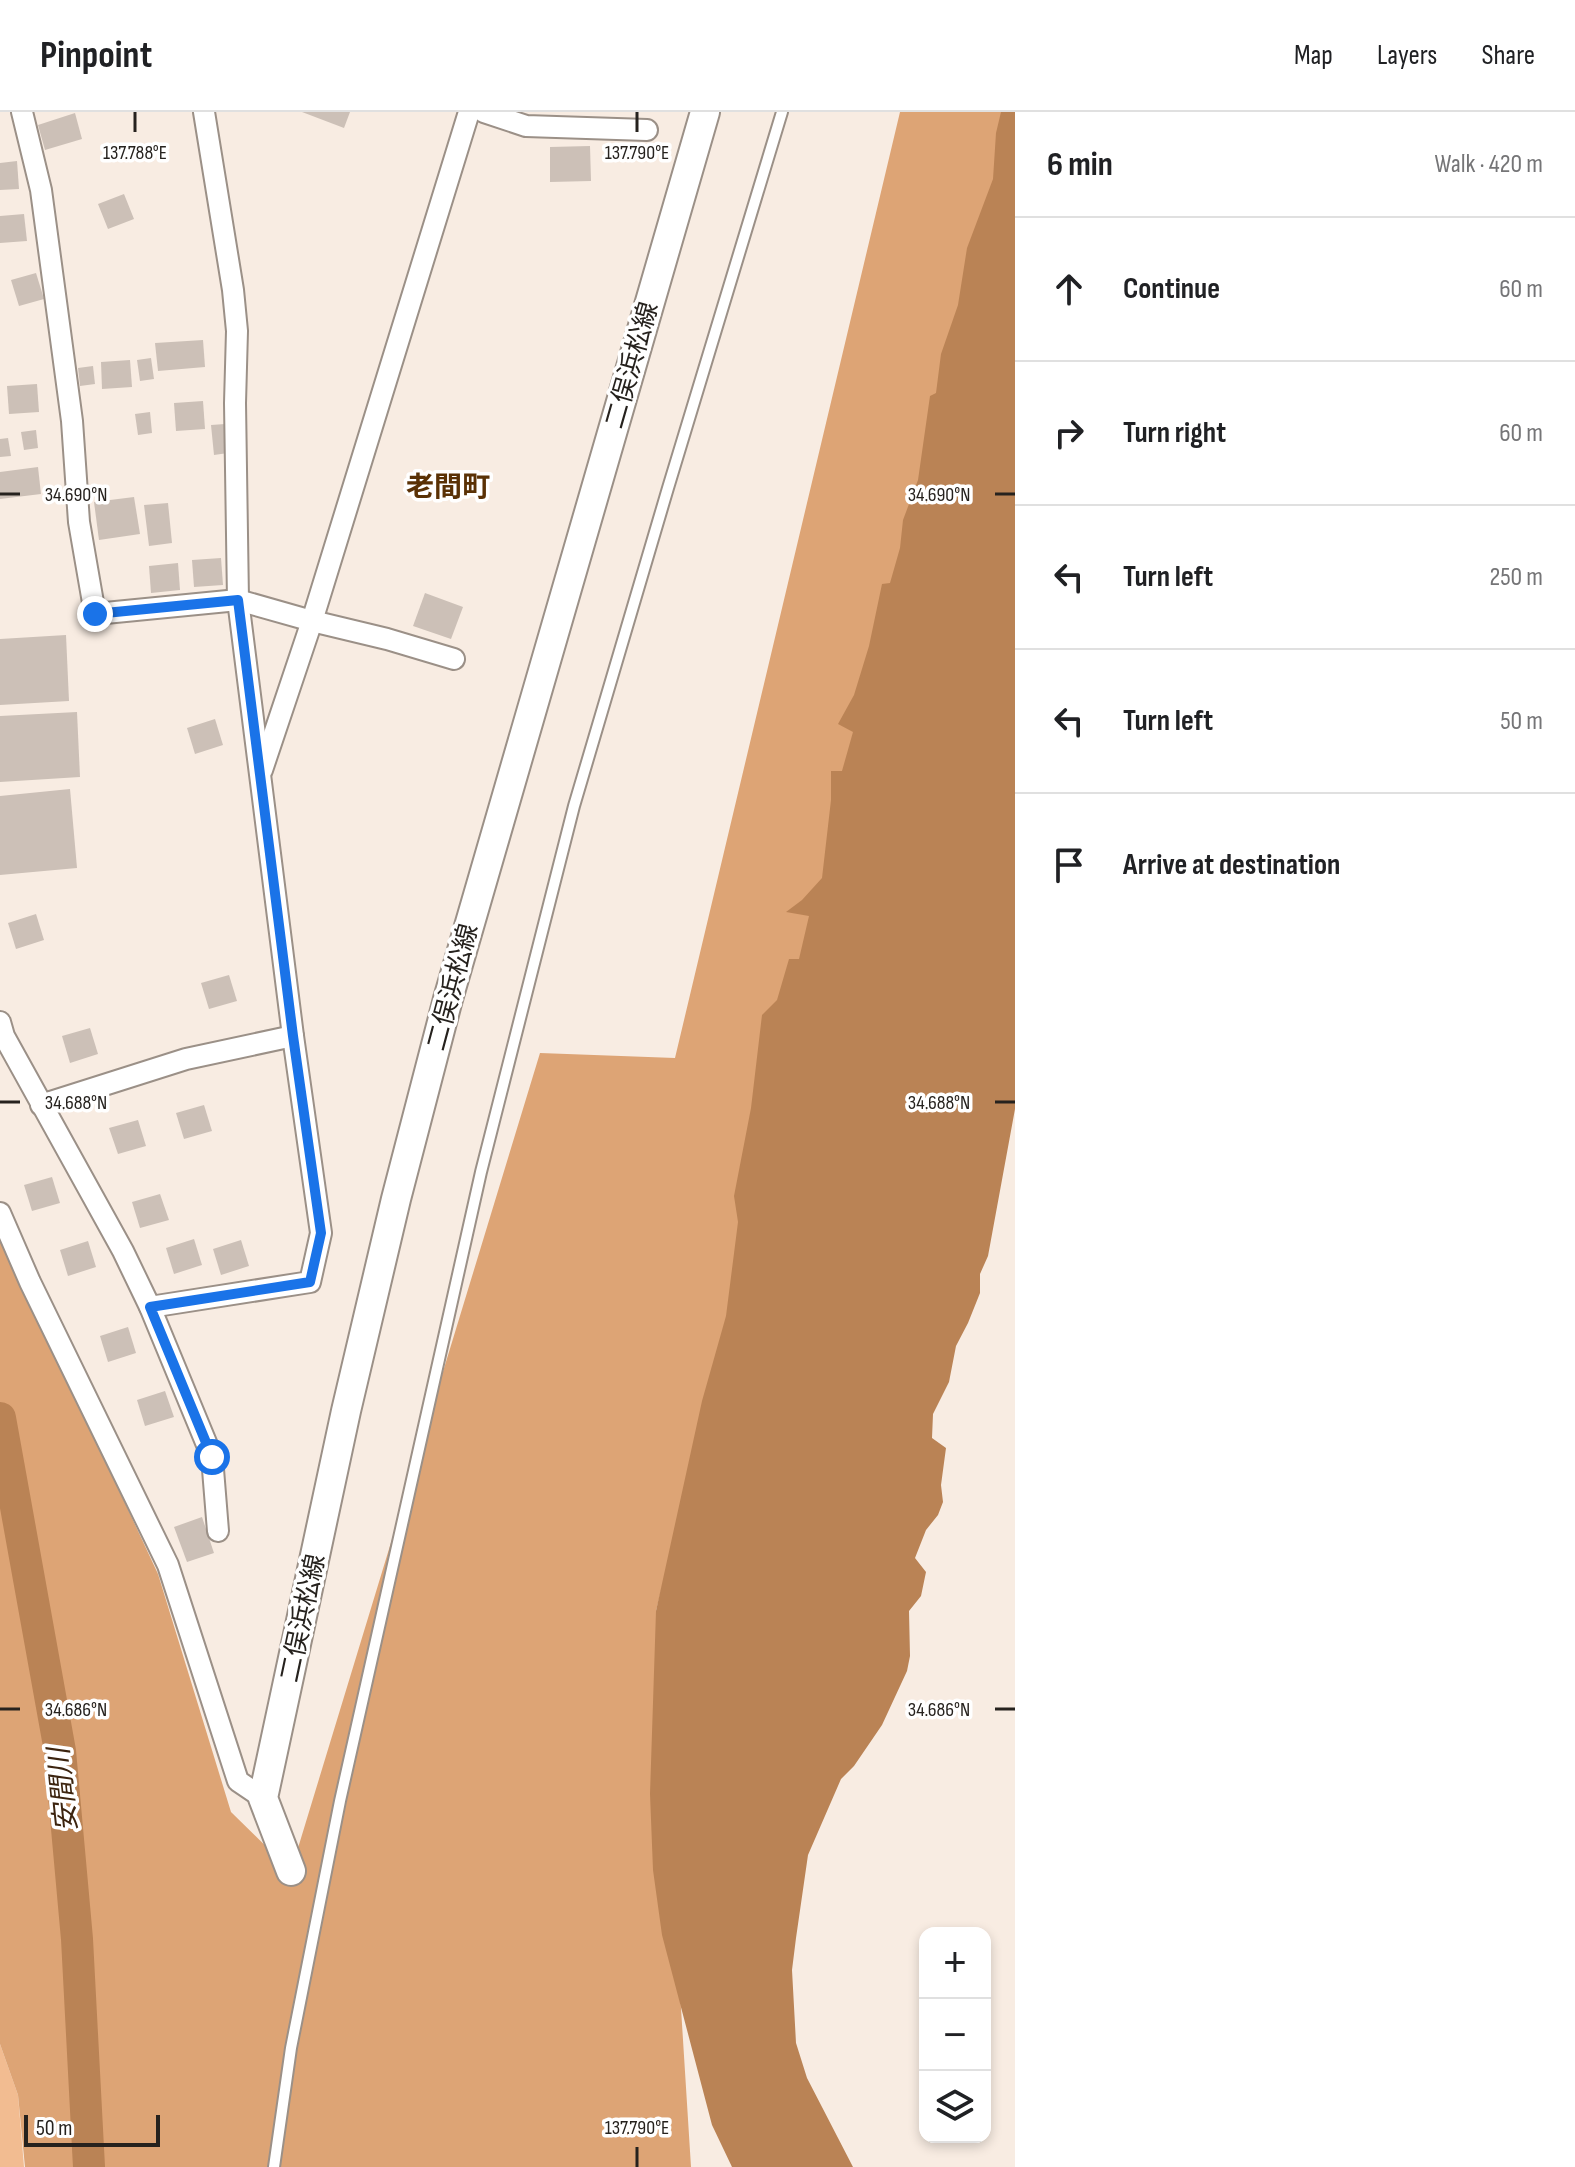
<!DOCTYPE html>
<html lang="en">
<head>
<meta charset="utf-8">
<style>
	body { margin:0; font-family:"Sofia Sans Condensed","Noto Sans JP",sans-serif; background:#f6f6f6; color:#202124 }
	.controls { position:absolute; right:24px; bottom:24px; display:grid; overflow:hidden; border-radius:16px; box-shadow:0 4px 12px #0003 }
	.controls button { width:72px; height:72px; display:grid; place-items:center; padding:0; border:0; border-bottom:2px solid #e0e0e0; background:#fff; color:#202124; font:40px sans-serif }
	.scale { position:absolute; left:24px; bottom:20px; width:136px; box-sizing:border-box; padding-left:8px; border:4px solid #26221e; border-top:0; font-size:22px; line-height:28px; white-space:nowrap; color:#26221e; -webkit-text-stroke:6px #fff; paint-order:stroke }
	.stop { position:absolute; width:24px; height:24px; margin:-18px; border:6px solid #1a73e8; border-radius:50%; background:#fff }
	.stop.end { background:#1a73e8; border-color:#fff; box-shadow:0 2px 8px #0008 }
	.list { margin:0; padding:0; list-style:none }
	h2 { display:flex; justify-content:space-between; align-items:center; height:104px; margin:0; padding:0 32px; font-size:34px }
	h2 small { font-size:26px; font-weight:400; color:#757577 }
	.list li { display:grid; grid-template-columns:52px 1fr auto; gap:24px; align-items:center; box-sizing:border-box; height:144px; padding:0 32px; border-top:2px solid #e0e0e0 }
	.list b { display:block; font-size:30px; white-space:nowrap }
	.list em { font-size:26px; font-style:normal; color:#757577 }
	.icon { flex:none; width:44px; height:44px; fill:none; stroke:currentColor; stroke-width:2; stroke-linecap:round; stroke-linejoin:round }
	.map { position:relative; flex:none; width:1015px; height:2055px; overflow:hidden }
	header { display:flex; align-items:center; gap:48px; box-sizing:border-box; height:112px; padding:0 40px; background:#fff; border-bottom:2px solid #e0e0e0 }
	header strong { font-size:38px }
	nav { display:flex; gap:44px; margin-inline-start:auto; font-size:28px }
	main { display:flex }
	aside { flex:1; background:#fff }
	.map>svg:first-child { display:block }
</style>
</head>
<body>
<header>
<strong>Pinpoint</strong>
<nav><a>Map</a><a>Layers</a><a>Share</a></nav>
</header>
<main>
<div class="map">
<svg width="1015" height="2055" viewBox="0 0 1015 2055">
	<rect width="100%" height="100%" fill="#f8ece2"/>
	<path fill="#f2bc91" d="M 0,1932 L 18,1983 L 24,2055 L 0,2055 Z"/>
	<path fill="#dda475" d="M 900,0 L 1015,0 L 1015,64 L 656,1499 L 691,2055 L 25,2055 L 18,1983 L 0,1932 L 0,1122 L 158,1462 L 231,1700 L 291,1759 L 540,941 L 675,946 Z"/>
	<path fill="#ba8355" d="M 1001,0 L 1015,0 L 1015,997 L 988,1144 L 980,1162 L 980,1181 L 968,1211 L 956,1234 L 949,1270 L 933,1302 L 932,1326 L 946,1336 L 941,1373 L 943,1390 L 938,1403 L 926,1418 L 915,1446 L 926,1460 L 921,1484 L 909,1499 L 910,1544 L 907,1559 L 882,1613 L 854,1654 L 841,1667 L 808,1743 L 796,1826 L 792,1858 L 796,1931 L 807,1966 L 853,2055 L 732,2055 L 712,2013 L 662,1823 L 653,1758 L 650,1682 L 656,1499 L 702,1289 L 726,1204 L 738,1110 L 734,1084 L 751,996 L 762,903 L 777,888 L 789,847 L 799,847 L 809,804 L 786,800 L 802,788 L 822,766 L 831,688 L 831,659 L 842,659 L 853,620 L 838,612 L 854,583 L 869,534 L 882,472 L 890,471 L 900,436 L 903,408 L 918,368 L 930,284 L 936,281 L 941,242 L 958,193 L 967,136 L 993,67 L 996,21 Z"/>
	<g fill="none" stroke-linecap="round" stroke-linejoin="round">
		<path stroke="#ba8355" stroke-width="32" d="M 0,1306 L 60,1639 L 77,1827 L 89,2055"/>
	</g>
	<g fill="#ccc0b7">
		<path d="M 302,0 L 350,0 L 344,16 Z"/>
		<path d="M 75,1 L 82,27 L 45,38 L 38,13 Z"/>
		<path d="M 590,34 L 591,69 L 550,70 L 550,35 Z"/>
		<path d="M 17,49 L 19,77 L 0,78 L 0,51 Z"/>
		<path d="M 124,82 L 134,107 L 108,117 L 98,92 Z"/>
		<path d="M 24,102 L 27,129 L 0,131 L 0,104 Z"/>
		<path d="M 36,161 L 44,187 L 19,194 L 11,168 Z"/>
		<path d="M 203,228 L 205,255 L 158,259 L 155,231 Z"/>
		<path d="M 151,246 L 154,267 L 140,269 L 137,248 Z"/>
		<path d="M 130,248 L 132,275 L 102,277 L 101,250 Z"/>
		<path d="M 93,254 L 95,272 L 80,274 L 78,256 Z"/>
		<path d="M 37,272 L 39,300 L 9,302 L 7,274 Z"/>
		<path d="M 203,289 L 205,317 L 176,319 L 174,291 Z"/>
		<path d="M 150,300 L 152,321 L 138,323 L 135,302 Z"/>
		<path d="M 225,312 L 228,341 L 214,343 L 211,313 Z"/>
		<path d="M 36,318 L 38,336 L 24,338 L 21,320 Z"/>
		<path d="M 8,326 L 11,344 L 0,345 L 0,327 Z"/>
		<path d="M 38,355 L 41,382 L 0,387 L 0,360 Z"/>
		<path d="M 134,385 L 140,422 L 99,428 L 94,390 Z"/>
		<path d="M 168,391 L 172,431 L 149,434 L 144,393 Z"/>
		<path d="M 221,446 L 223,473 L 194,475 L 192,448 Z"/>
		<path d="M 178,451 L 180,478 L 151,481 L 149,454 Z"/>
		<path d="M 425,481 L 463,495 L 451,527 L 413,514 Z"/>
		<path d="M 66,523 L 69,589 L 0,593 L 0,527 Z"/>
		<path d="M 77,600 L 80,665 L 0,670 L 0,604 Z"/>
		<path d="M 215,607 L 223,633 L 195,642 L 187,616 Z"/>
		<path d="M 70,677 L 77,756 L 0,763 L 0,684 Z"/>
		<path d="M 36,802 L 44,828 L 16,837 L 8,811 Z"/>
		<path d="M 229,863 L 237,889 L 209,897 L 201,871 Z"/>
		<path d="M 90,916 L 98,942 L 70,951 L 62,924 Z"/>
		<path d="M 204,993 L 212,1019 L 184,1027 L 176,1001 Z"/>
		<path d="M 138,1008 L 146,1034 L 118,1042 L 109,1016 Z"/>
		<path d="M 52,1065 L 60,1091 L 32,1099 L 24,1073 Z"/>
		<path d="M 160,1082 L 169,1108 L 140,1116 L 132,1090 Z"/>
		<path d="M 194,1127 L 202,1153 L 174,1162 L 166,1136 Z"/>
		<path d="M 241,1128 L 249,1154 L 221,1163 L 213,1137 Z"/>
		<path d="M 88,1129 L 96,1155 L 68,1164 L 60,1138 Z"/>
		<path d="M 128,1215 L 136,1241 L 108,1250 L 100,1224 Z"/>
		<path d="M 165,1279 L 174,1305 L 145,1314 L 137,1288 Z"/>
		<path d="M 202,1405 L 214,1441 L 187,1450 L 174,1415 Z"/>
	</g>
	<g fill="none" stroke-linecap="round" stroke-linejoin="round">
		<g stroke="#9b9087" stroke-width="14">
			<path id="service" d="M 274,2055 L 291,1936 L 340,1689 L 481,1060 L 574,694 L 668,376 L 782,0"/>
		</g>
		<g stroke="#9b9087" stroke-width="24">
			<g id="minor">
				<path d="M 22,0 L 41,78 L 72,309 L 79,410 L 95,502 L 238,488 L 312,509 L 387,527 L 454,547"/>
				<path d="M 484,0 L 526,14 L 647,18"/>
				<path d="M 262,658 L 312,509 L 469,0"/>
				<path d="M 0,910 L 4,924 L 123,1139 L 150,1195 L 212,1345 L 218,1419"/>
				<path d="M 41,993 L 186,947 L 293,924"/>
				<path d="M 0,1101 L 30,1170 L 168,1453 L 238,1669 L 263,1686"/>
				<path d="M 150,1195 L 310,1170 L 321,1121 L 293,924 L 238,488 L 235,291 L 237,219 L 233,178 L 204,0"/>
			</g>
		</g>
		<g stroke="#9b9087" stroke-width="32">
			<path id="secondary" d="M 291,1759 L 263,1686 L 346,1299 L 396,1087 L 448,887 L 705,0"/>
		</g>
		<use href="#service" stroke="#fff" stroke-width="10"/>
		<use href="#minor" stroke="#fff" stroke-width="20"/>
		<use href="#secondary" stroke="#fff" stroke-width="28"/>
	</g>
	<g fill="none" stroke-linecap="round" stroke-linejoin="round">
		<path stroke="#1a73e8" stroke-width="10" d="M 95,502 L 238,488 L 293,924 L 321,1121 L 310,1170 L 150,1195 L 212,1345"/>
	</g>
	<path fill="none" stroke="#26221e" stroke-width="3" d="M 135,0 L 135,20M 637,0 L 637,20M 0,382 L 20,382M 995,382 L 1015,382M 0,990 L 20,990M 995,990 L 1015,990M 0,1597 L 20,1597M 995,1597 L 1015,1597M 637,2035 L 637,2055"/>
	<g text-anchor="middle" stroke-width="7" stroke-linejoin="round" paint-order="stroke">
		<g font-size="26" fill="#26221e" stroke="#fff">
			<text transform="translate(631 253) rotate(-74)" y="9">二俣浜松線</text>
			<text transform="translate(452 875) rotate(-75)" y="9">二俣浜松線</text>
			<text transform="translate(302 1506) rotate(-78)" y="9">二俣浜松線</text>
		</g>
		<g font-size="28" font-weight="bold" fill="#5a3105" stroke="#fff">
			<text x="448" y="384">老間町</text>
		</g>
		<g font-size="28" font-style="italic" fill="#3c240f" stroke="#fff">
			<text transform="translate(62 1678) rotate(-96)" y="10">安間川</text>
		</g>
	</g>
	<g font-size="20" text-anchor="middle" fill="#26221e" stroke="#fff" stroke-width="7" stroke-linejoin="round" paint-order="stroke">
		<text x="135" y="47">137.788°E</text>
		<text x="637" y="47">137.790°E</text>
		<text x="76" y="389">34.690°N</text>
		<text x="939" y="389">34.690°N</text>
		<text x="76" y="997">34.688°N</text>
		<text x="939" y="997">34.688°N</text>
		<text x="76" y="1604">34.686°N</text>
		<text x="939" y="1604">34.686°N</text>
		<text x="637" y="2022">137.790°E</text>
	</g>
</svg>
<div class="controls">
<button>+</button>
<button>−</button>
<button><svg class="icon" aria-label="layers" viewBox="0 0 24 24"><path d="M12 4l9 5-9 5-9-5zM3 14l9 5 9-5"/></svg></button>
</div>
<div class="scale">50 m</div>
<div class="stop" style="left:212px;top:1345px"></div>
<div class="stop end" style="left:95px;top:502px"></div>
</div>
<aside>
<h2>6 min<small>Walk · 420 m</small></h2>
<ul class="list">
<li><svg class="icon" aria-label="ahead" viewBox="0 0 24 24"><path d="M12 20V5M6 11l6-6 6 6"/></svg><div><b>Continue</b></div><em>60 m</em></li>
<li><svg class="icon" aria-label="right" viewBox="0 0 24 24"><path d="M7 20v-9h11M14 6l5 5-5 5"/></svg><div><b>Turn right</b></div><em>60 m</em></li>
<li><svg class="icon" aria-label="left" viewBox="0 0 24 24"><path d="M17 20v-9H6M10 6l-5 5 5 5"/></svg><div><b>Turn left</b></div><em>250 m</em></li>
<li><svg class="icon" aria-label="left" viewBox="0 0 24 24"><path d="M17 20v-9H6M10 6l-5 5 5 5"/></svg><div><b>Turn left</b></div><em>50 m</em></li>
<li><svg class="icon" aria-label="arrive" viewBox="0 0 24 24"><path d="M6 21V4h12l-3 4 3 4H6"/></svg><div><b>Arrive at destination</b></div></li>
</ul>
</aside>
</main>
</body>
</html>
